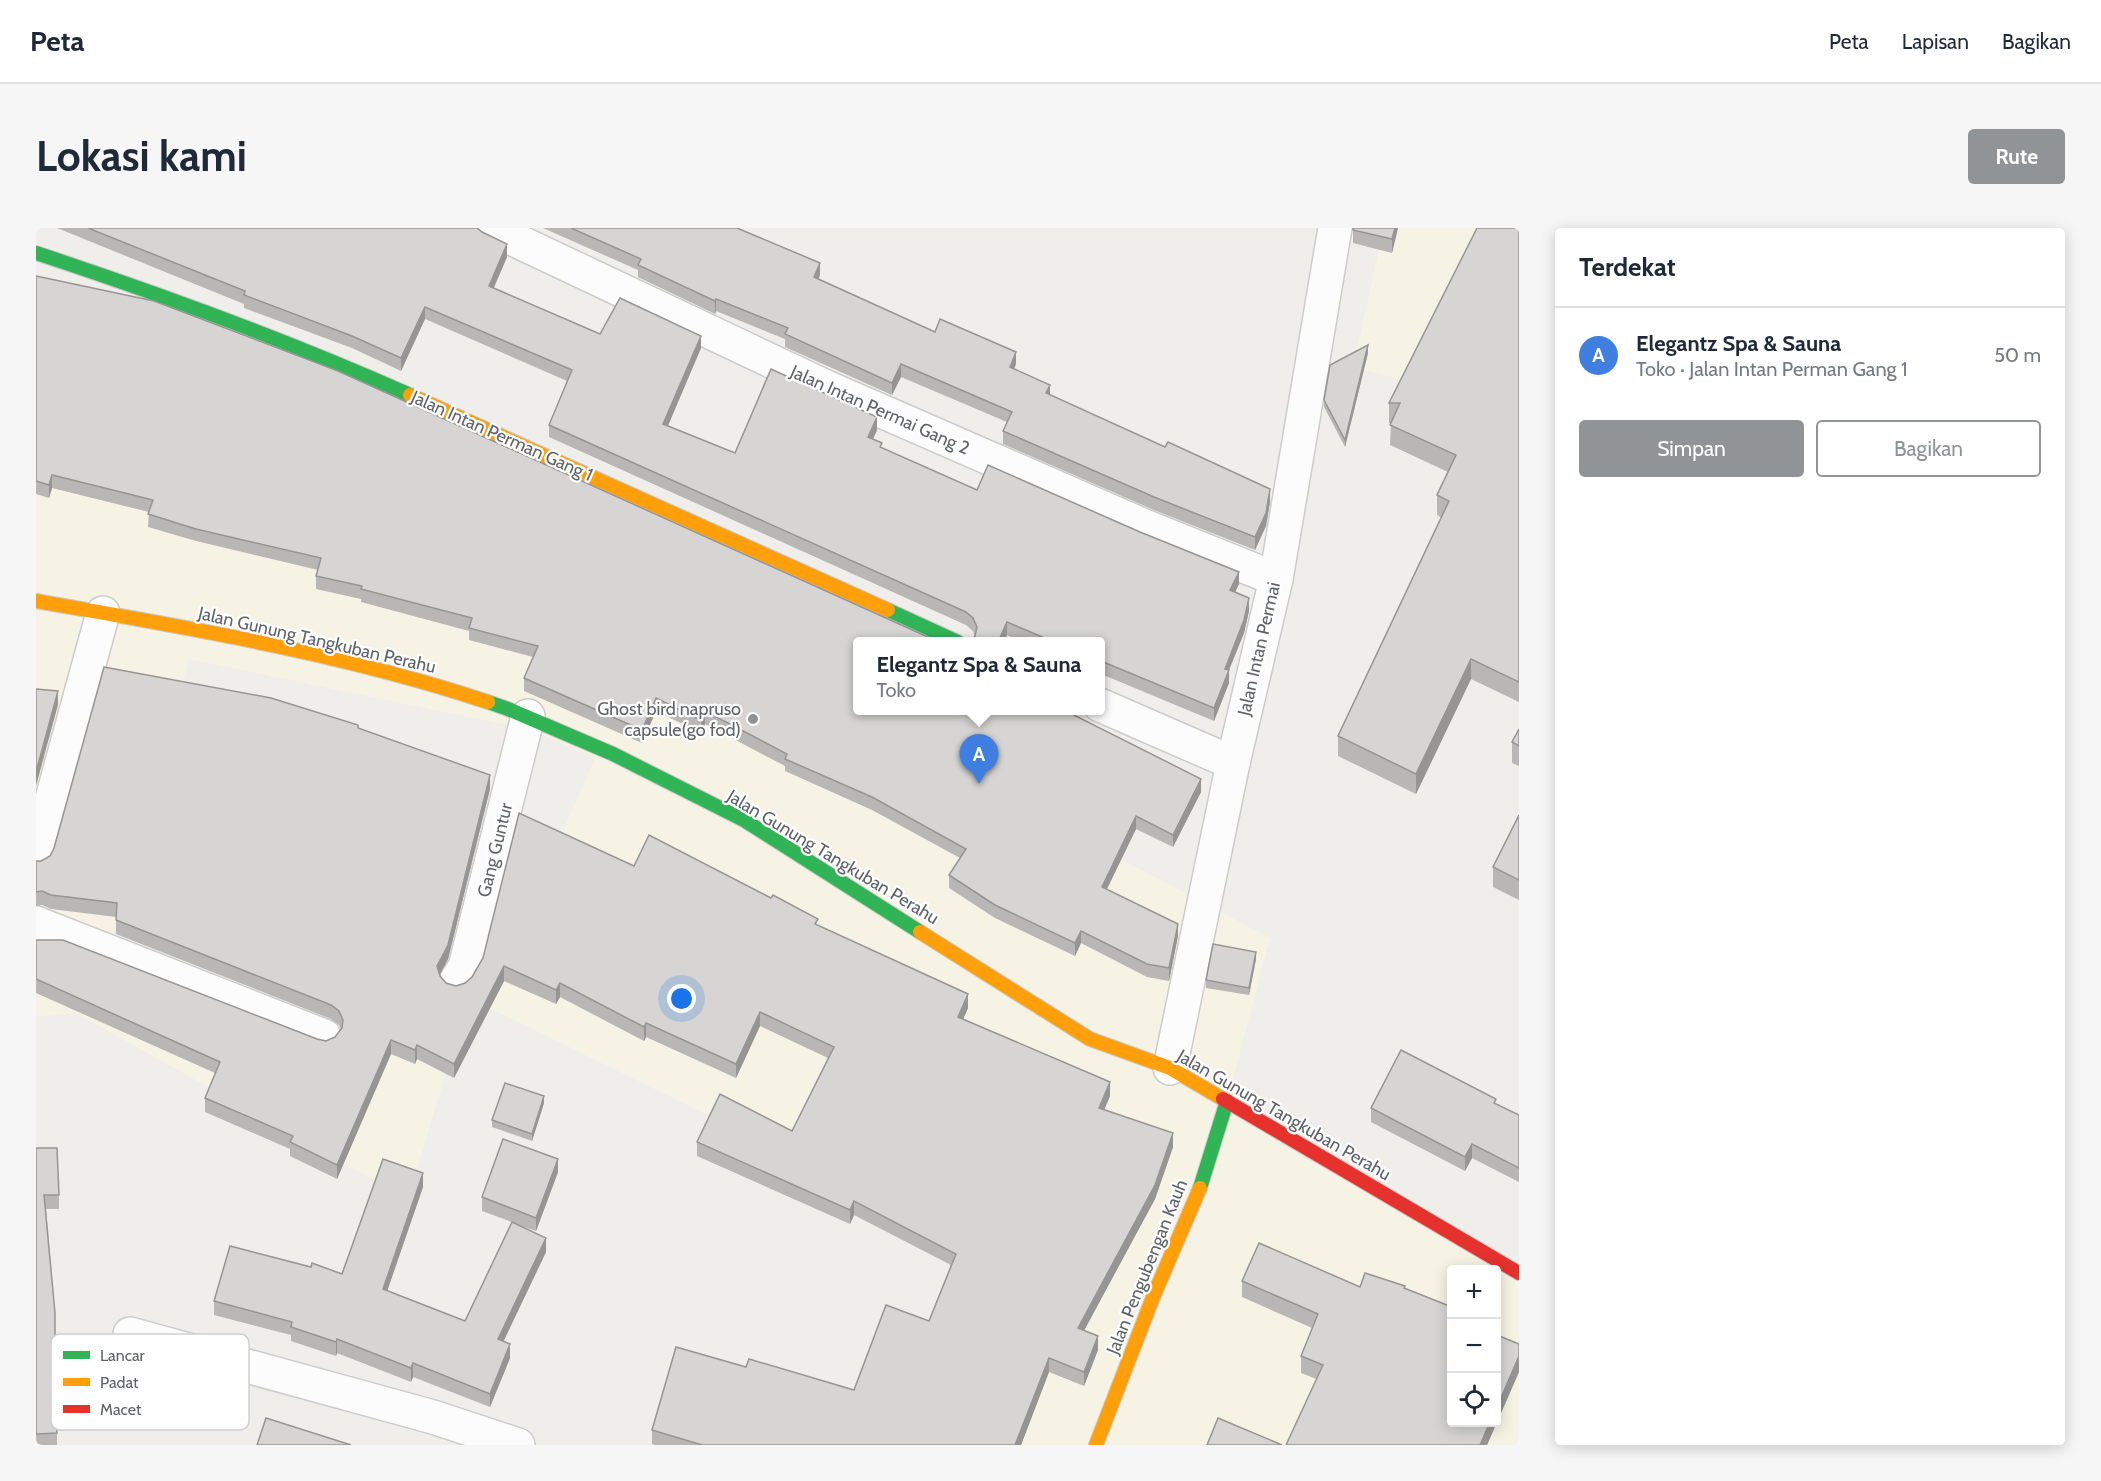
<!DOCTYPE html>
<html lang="id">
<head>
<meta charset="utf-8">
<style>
	body { margin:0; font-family:Cabin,sans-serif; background:#f6f6f7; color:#1f2937 }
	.controls { position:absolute; right:18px; bottom:18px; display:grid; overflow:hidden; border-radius:6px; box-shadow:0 3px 15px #0003 }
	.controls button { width:54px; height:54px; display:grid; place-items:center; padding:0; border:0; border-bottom:2px solid #e0e1e3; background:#fff; color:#1f2937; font:30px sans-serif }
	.you { position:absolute; left:646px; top:771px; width:21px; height:21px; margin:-15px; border:4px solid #fff; border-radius:50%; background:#1a73e8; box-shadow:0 0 0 9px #1a73e833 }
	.badge { display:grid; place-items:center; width:39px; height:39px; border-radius:50%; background:#919496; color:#fff; font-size:20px; font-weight:700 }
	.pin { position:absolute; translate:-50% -50px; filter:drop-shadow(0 2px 3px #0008) }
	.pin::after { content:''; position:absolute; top:32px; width:21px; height:18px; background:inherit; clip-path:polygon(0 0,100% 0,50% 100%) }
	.popup { position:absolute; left:817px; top:409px; width:252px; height:78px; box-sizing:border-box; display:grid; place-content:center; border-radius:6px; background:#fff; filter:drop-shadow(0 2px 4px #0005); font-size:20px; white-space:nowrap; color:#747a83 }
	.popup b { font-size:22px; color:#1f2937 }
	.popup::after { content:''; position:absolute; left:50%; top:100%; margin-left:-12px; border:12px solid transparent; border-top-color:#fff }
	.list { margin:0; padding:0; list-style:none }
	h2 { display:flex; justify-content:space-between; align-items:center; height:78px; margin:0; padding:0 24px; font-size:26px }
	h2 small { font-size:20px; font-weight:400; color:#747a83 }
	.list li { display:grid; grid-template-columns:39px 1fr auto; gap:18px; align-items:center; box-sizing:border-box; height:96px; padding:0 24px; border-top:2px solid #e0e1e3 }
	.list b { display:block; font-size:22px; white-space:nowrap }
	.list p { margin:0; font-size:20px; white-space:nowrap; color:#747a83 }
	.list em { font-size:20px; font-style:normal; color:#747a83 }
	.actions { display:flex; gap:12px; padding:18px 24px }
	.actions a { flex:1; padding:14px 0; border:2px solid #919496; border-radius:6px; text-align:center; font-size:21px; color:#919496 }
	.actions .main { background:#919496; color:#fff }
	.icon { flex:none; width:33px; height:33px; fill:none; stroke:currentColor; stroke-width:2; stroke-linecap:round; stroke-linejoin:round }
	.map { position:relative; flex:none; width:1483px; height:1217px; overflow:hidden; border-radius:6px }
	header { display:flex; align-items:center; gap:36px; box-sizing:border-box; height:84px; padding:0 30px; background:#fff; border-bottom:2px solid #e0e1e3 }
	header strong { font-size:28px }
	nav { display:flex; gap:33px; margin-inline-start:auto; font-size:21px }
	.intro { display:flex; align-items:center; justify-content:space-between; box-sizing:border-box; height:144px; padding:0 36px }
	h1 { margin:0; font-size:42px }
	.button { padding:15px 27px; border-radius:6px; background:#919496; color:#fff; font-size:21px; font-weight:700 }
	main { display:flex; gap:36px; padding:0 36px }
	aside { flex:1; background:#fff; border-radius:6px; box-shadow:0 3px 15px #0003 }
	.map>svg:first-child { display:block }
</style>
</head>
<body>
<header>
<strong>Peta</strong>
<nav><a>Peta</a><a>Lapisan</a><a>Bagikan</a></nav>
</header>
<div class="intro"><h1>Lokasi kami</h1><a class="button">Rute</a></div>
<main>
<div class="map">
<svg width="1483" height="1217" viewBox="0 0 1483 1217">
	<rect width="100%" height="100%" fill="#efeeea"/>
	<g fill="#f7f3e4" fill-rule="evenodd">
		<path d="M 1348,0 L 1449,0 L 1381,155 L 1317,139 Z"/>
		<path d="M 0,149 L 943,556 L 1234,710 L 1191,873 L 1483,1038 L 1483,1217 L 946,1217 L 1024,1061 L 450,778 L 559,530 L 496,502 L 153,431 L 73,719 L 413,835 L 372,971 L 40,785 L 0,789 ZM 1416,1042 L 1460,1042 L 1460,1194 L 1416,1194 Z"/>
	</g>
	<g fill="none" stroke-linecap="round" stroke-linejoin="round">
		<g stroke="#cbcccc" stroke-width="36">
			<g id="street">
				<path d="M 454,0 L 788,158 L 1111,299 L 1240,351"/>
				<path d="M 1064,477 L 1197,535"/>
				<path d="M 0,629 L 67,385"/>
				<path d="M 0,695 L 288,808"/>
				<path d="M 420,753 L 429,739 L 492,488"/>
				<path d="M 1134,840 L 1197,535 L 1240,351 L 1299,0"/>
				<path d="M 94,1106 L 397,1189 L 482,1217"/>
			</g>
		</g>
		<g stroke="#cacacb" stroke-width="16">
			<g id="fast">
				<path d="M 0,25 C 127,67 253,113 374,167"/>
				<path d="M 852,382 L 922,414"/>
				<path d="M 452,474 L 472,481 L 577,526 L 708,592 L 884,704"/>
				<path d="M 1164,960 L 1191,873"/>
			</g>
		</g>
		<g stroke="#cacacb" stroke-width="16">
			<g id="slow">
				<path d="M 374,167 L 852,382"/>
				<path d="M 0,373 C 152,400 305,425 452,474"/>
				<path d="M 884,704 L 1054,811 L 1134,840 L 1187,871"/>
				<path d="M 1060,1217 L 1118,1067 L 1164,960"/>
			</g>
		</g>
		<g stroke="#cacacb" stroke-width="16">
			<path id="jam" d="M 1187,871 L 1483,1045"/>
		</g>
		<use href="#street" stroke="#fdfcfc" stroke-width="33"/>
		<use href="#fast" stroke="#30b455" stroke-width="14"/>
		<use href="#slow" stroke="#ff9f0a" stroke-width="14"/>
		<use href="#jam" stroke="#e5322d" stroke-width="14"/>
	</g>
	<g fill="#b8b7b5">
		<path d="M 21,0 L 441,0 L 471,29 L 458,60 L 564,106 L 665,120 L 632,198 L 699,225 L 841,202 L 837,211 L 846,220 L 941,262 L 1203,356 L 1199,364 L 1213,383 L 1208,405 L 1193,442 L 1193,455 L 1178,493 L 1065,446 L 1065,414 L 987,414 L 971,407 L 968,414 L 935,414 L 939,408 L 937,403 L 930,397 L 513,209 L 513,197 L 531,153 L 389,91 L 365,143 L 316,120 L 208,80 L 208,76 Z"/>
		<path d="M 507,0 L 701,0 L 784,47 L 782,51 L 899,104 L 980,136 L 978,141 L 1014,167 L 1234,274 L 1230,298 L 1219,322 L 1118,282 L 967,216 L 967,203 L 971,194 L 865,149 L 856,167 L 749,119 L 749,111 L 680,83 L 679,86 L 602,49 L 602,42 Z"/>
		<path d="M 1317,0 L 1362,0 L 1356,25 L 1317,15 Z"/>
		<path d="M 1483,0 L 1483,474 L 1435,451 L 1380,566 L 1302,528 L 1302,508 L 1406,290 L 1401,287 L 1401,267 L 1412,244 L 1354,217 L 1355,195 L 1353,195 L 1353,175 Z"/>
		<path d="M 0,48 L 822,414 L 1165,564 L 1137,619 L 1100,601 L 1071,661 L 1142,708 L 1133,753 L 1111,749 L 1045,715 L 1039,728 L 959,690 L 913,660 L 913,647 L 924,630 L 836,582 L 749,543 L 749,538 L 669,496 L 665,505 L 620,483 L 606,515 L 488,463 L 488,450 L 497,429 L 433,412 L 433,403 L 325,374 L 325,371 L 280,361 L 280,348 L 282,342 L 160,313 L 112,299 L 113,284 L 16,260 L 13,270 L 0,266 Z"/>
		<path d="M 1332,125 L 1309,219 L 1288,179 L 1288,172 Z"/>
		<path d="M 322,500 L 454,561 L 412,731 L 404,747 L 410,755 L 420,758 L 429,755 L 598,638 L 782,697 L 932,780 L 927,791 L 1074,868 L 1068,882 L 1137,919 L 1119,971 L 1048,1102 L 1062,1122 L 1048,1158 L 1013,1144 L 985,1217 L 619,1217 L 616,1216 L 616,1202 L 710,1139 L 818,1162 L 893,1093 L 915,1037 L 818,987 L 814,996 L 661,928 L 661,914 L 756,903 L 792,830 L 724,798 L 700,850 L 610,809 L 608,813 L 524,769 L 520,776 L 468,753 L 418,850 L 381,831 L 379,836 L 355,826 L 301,951 L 254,928 L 254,921 L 169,884 L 169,870 L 179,845 L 0,765 L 0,712 L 281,811 L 290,813 L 299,809 L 305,801 L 303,797 L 295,791 L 80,706 L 80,689 L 15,681 L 6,677 L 0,678 L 0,633 L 5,633 L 14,628 Z"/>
		<path d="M 1483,501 L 1483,538 L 1476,535 L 1476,514 Z"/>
		<path d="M 1483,587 L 1483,672 L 1457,659 L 1457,639 Z"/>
		<path d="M 1220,731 L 1213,767 L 1170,760 L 1170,752 Z"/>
		<path d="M 508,875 L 496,913 L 456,899 L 456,892 Z"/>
		<path d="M 1460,876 L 1483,887 L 1483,954 L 1436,930 L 1429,943 L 1335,894 L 1335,880 Z"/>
		<path d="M 0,920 L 23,967 L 23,981 L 10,981 L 19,1085 L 19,1153 L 17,1153 L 21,1205 L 21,1217 L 0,1217 Z"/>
		<path d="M 522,944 L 500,1003 L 477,995 L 510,1024 L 467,1113 L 474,1130 L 454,1179 L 377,1149 L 375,1154 L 301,1125 L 300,1128 L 255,1113 L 255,1107 L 178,1087 L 178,1073 L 275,1039 L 306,1046 L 387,959 L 351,1063 L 429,1093 L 476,994 L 446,983 L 446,969 Z"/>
		<path d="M 1206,1053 L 1324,1059 L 1369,1060 L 1416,1194 L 1483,1116 L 1483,1144 L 1451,1217 L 1265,1145 L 1265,1128 L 1276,1100 L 1206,1069 Z"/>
	</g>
	<g fill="#969594">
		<path d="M 1359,0 L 1362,0 L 1356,25 L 1356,11 Z"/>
		<path d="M 471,16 L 471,29 L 453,70 L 453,58 Z"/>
		<path d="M 784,35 L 784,47 L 778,62 L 778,49 Z"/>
		<path d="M 680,71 L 680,83 L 679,86 L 679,73 Z"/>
		<path d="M 389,79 L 389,91 L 365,143 L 365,130 Z"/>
		<path d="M 665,108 L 665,120 L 627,209 L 627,196 Z"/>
		<path d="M 1332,117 L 1332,125 L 1309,219 L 1309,212 Z"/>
		<path d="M 980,124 L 980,136 L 974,151 L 974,139 Z"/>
		<path d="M 865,136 L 865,149 L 856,167 L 856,155 Z"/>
		<path d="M 1014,157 L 1014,169 L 1010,165 Z"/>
		<path d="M 841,189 L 841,202 L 832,221 L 832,209 Z"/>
		<path d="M 16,247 L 16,260 L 13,270 L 13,257 Z"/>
		<path d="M 1234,261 L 1234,274 L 1230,298 L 1219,322 L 1219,309 Z"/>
		<path d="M 1203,344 L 1203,356 L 1194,375 L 1194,362 Z"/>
		<path d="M 1213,370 L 1213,383 L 1208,405 L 1193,442 L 1193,455 L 1178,493 L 1178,480 L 1189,441 Z"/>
		<path d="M 971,394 L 971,407 L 968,414 L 962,414 Z"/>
		<path d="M 1435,431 L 1435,451 L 1380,566 L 1380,546 Z"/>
		<path d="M 22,463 L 22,477 L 0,558 L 0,544 Z"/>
		<path d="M 620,470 L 620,483 L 606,515 L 606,502 Z"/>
		<path d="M 669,483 L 669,496 L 665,505 L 665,492 Z"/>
		<path d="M 454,547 L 454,561 L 412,731 L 401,752 L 401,738 Z"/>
		<path d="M 1165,551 L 1165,564 L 1137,619 L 1137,607 Z"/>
		<path d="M 1100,588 L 1100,601 L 1066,671 L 1066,659 Z"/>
		<path d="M 1142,696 L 1142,708 L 1133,753 L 1133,740 Z"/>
		<path d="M 1045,703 L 1045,715 L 1039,728 L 1039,715 Z"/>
		<path d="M 1220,724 L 1220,731 L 1213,767 L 1213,760 Z"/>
		<path d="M 468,738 L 468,753 L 418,850 L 418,836 Z"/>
		<path d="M 524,755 L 524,769 L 520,776 L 520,762 Z"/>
		<path d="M 932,766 L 932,780 L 922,803 L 922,789 Z"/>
		<path d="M 724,784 L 724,798 L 700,850 L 700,836 Z"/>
		<path d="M 610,795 L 610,809 L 608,813 L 608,799 Z"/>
		<path d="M 355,812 L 355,826 L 301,951 L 301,937 Z"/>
		<path d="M 381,817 L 381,831 L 379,836 L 379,822 Z"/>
		<path d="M 1074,854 L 1074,868 L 1063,894 L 1063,880 Z"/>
		<path d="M 508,868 L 508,875 L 496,913 L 496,906 Z"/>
		<path d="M 1137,905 L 1137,919 L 1119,971 L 1042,1114 L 1042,1100 Z"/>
		<path d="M 1436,916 L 1436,930 L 1429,943 L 1429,929 Z"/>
		<path d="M 522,931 L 522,944 L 500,1003 L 500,990 Z"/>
		<path d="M 387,945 L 387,959 L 347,1075 L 347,1061 Z"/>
		<path d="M 818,973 L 818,987 L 814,996 L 814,982 Z"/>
		<path d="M 510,1010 L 510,1024 L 462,1125 L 462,1111 Z"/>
		<path d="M 1062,1108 L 1062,1122 L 1048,1158 L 1048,1144 Z"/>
		<path d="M 301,1111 L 301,1125 L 300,1128 L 300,1114 Z"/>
		<path d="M 474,1116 L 474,1130 L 454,1179 L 454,1166 Z"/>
		<path d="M 1483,1128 L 1483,1144 L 1451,1217 L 1444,1217 L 1454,1194 L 1461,1194 L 1461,1179 Z"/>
		<path d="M 1013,1130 L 1013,1144 L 985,1217 L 979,1217 Z"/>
		<path d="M 377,1135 L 377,1149 L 375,1154 L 375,1140 Z"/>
	</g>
	<g fill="#d6d5d3" stroke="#969594" stroke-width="1.5">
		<path d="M 52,0 L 441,0 L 446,4 L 471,16 L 453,58 L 564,106 L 584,70 L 665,108 L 627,196 L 699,225 L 735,141 L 841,189 L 832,209 L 846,215 L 844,219 L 941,262 L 952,237 L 1104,304 L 1203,344 L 1194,362 L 1213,370 L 1208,392 L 1189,441 L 1193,442 L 1178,480 L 1065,433 L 1065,414 L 1018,414 L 971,394 L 962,414 L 935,414 L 939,408 L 941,399 L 937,390 L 930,384 L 513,197 L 536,142 L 389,79 L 365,130 L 316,108 L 208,67 L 209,63 Z"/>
		<path d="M 535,0 L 701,0 L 784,35 L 778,49 L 899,104 L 904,91 L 980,124 L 974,139 L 1014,157 L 1010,165 L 1129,219 L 1132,214 L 1234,261 L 1230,285 L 1219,309 L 1118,269 L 967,203 L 976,184 L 865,136 L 856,155 L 749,106 L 752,100 L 680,71 L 679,73 L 602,37 L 605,31 Z"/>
		<path d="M 1317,0 L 1359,0 L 1356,11 L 1317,2 Z"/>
		<path d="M 1441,0 L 1483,0 L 1483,454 L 1435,431 L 1380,546 L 1302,508 L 1413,273 L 1401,267 L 1420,227 L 1354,197 L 1364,175 L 1353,175 Z"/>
		<path d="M 0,48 L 118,73 L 302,143 L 903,414 L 822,414 L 822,483 L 1030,483 L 1165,551 L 1137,607 L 1100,588 L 1066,659 L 1142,696 L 1133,740 L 1111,736 L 1045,703 L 1039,715 L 959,677 L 913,647 L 930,621 L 836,569 L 749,531 L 751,526 L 669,483 L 665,492 L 620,470 L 606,502 L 488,450 L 502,418 L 433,400 L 436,390 L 325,361 L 326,358 L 280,348 L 285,330 L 160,301 L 112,286 L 117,272 L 16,247 L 13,257 L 0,253 Z"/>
		<path d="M 1332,117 L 1309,212 L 1288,172 L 1294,137 Z"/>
		<path d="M 68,439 L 235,470 L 322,497 L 322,500 L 454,547 L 412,717 L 401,738 L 404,748 L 410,755 L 420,758 L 429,755 L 436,749 L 447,730 L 483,585 L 598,638 L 613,607 L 735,670 L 737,667 L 782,691 L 779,696 L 932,766 L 922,789 L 1074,854 L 1063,880 L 1137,905 L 1119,957 L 1042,1100 L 1062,1108 L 1048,1144 L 1013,1130 L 979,1217 L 666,1217 L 616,1202 L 640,1119 L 710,1139 L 713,1131 L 818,1162 L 850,1077 L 893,1093 L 920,1026 L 818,973 L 814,982 L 661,914 L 684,866 L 756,903 L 798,819 L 724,784 L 700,836 L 610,795 L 608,799 L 524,755 L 520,762 L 468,738 L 418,836 L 381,817 L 379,822 L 355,812 L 301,937 L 254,914 L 257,908 L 169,870 L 184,834 L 0,751 L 0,712 L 27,712 L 281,811 L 290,813 L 299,809 L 306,800 L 307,792 L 303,783 L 295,777 L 80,692 L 81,675 L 15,667 L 6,663 L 0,664 L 0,633 L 5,633 L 14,628 L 18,620 Z"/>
		<path d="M 0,461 L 22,463 L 0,544 Z"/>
		<path d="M 1483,501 L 1483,518 L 1476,514 Z"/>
		<path d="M 1483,587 L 1483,652 L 1457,639 Z"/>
		<path d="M 1177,716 L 1220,724 L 1213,760 L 1170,752 Z"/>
		<path d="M 1365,822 L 1460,871 L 1458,875 L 1483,887 L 1483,940 L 1436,916 L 1429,929 L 1335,880 Z"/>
		<path d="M 469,855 L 508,868 L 496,906 L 456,892 Z"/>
		<path d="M 467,911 L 522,931 L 500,990 L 446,969 Z"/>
		<path d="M 0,920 L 21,920 L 23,967 L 8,967 L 19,1085 L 19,1139 L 16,1139 L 21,1205 L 0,1206 Z"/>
		<path d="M 347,931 L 387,945 L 347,1061 L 429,1093 L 476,994 L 510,1010 L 462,1111 L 474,1116 L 454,1166 L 377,1135 L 375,1140 L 301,1111 L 300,1114 L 255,1099 L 256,1094 L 178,1073 L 194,1018 L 275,1039 L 276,1035 L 306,1046 Z"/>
		<path d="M 1223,1015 L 1324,1059 L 1329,1045 L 1369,1058 L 1368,1060 L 1416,1079 L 1416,1194 L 1454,1194 L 1444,1217 L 1250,1217 L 1287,1137 L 1265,1128 L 1282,1086 L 1206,1053 Z"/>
		<path d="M 1461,1107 L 1483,1116 L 1483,1128 L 1461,1179 Z"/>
		<path d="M 230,1190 L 315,1217 L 221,1217 Z"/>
		<path d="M 1182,1190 L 1246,1217 L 1171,1217 Z"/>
	</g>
	<circle fill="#919496" stroke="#fff" stroke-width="2" cx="717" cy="491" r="6"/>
	<g text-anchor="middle" stroke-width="4.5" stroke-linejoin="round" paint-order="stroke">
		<g font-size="18" fill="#5f6368" stroke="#fff">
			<text transform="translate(844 182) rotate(24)" y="6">Jalan Intan Permai Gang 2</text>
			<text transform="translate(466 208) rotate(24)" y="6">Jalan Intan Perman Gang 1</text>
			<text transform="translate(281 412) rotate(13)" y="6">Jalan Gunung Tangkuban Perahu</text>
			<text transform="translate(1223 421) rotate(-77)" y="6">Jalan Intan Permai</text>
			<text transform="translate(459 622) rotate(-76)" y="6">Gang Guntur</text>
			<text transform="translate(797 629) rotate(31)" y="6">Jalan Gunung Tangkuban Perahu</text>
			<text transform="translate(1248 887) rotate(30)" y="6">Jalan Gunung Tangkuban Perahu</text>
			<text transform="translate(1111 1039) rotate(-68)" y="6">Jalan Pengubengan Kauh</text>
		</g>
		<g font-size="18" fill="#5f6368" stroke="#fff" text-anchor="end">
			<text x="705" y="487">Ghost bird napruso<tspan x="705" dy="21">capsule(go fod)</tspan></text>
		</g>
	</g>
	<rect x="15" y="1106" width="198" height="96" rx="9" fill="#fff" stroke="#cfd0d2" stroke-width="1.5"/>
	<rect x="27" y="1123" width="27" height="8" fill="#30b455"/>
	<rect x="27" y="1150" width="27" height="8" fill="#ff9f0a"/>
	<rect x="27" y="1177" width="27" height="8" fill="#e5322d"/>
	<g font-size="16" fill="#5f6368">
		<text x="64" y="1133">Lancar</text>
		<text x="64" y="1160">Padat</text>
		<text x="64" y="1187">Macet</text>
	</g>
</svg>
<div class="controls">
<button>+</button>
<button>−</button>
<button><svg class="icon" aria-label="locate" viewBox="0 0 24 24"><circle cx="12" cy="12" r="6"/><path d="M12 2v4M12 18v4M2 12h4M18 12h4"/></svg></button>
</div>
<div class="you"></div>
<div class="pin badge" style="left:943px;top:556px;background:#3f7fe0">A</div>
<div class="popup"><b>Elegantz Spa &amp; Sauna</b>Toko</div>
</div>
<aside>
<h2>Terdekat<small></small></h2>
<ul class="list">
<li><span class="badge" style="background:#3f7fe0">A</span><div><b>Elegantz Spa &amp; Sauna</b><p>Toko · Jalan Intan Perman Gang 1</p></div><em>50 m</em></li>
</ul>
<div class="actions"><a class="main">Simpan</a><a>Bagikan</a></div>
</aside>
</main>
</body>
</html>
